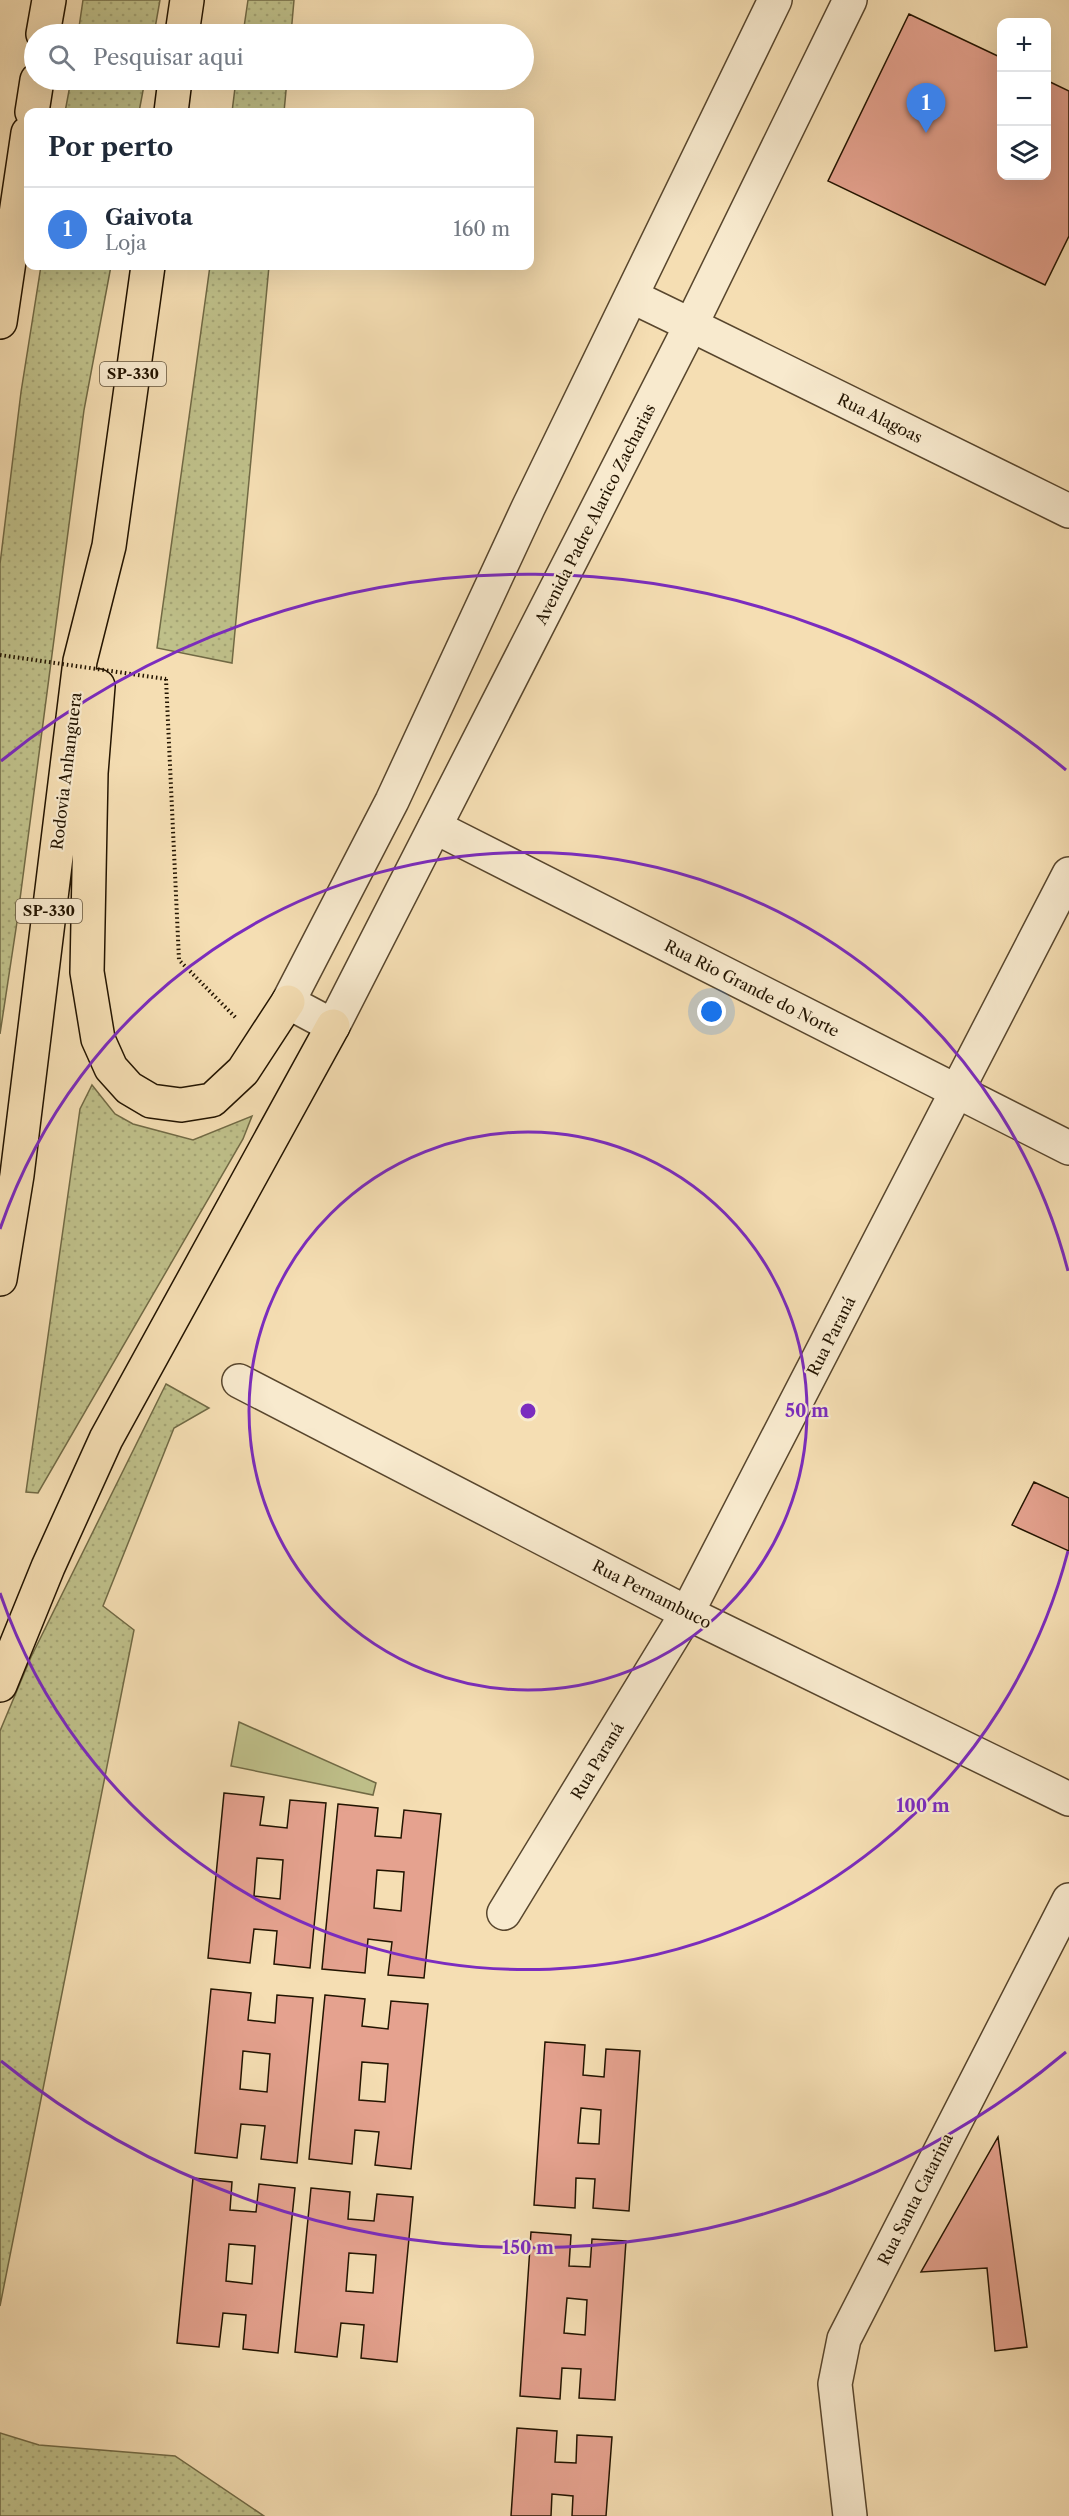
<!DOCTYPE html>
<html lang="pt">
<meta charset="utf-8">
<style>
:root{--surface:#fff;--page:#f6f6f7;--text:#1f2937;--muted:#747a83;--line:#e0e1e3;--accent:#2563eb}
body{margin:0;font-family:"Libre Caslon Text",serif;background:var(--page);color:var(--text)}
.controls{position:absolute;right:18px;top:18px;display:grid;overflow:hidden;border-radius:12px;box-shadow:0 6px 24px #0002}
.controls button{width:54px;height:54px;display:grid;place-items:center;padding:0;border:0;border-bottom:2px solid var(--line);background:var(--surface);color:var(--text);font:30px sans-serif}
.you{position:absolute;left:712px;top:1012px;width:21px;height:21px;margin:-15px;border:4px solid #fff;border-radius:50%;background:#1a73e8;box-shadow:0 0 0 9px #1a73e833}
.badge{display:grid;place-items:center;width:39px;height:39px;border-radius:50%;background:var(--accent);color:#fff;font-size:20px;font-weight:700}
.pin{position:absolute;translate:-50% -50px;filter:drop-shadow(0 2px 3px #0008)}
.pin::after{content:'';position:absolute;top:32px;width:21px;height:18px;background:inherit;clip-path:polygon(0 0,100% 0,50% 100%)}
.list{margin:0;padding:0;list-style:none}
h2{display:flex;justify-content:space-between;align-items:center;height:78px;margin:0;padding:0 24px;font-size:26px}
h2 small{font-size:20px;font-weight:400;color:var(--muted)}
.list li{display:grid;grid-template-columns:39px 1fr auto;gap:18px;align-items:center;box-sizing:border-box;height:84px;padding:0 24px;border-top:2px solid var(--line)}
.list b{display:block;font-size:22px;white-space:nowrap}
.list p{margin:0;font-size:20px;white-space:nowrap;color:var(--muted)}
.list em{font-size:20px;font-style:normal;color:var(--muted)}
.icon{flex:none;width:33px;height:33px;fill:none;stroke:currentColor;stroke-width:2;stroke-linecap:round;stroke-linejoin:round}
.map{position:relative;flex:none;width:1069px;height:2516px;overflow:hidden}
.search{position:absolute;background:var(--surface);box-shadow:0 6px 24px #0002;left:24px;top:24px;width:510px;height:66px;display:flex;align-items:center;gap:15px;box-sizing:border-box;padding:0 21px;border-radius:33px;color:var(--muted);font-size:22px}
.panel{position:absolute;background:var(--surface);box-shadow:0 6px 24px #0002;left:24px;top:108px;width:510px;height:162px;border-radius:12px}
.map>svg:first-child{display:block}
.grass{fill:url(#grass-dots);stroke:#716a45;stroke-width:1.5}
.park{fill:#bfc08a;stroke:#716a45;stroke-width:1.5}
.building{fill:#e5a28f;stroke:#231400;stroke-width:1.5;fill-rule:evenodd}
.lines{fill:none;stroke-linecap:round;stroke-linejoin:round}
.minor-casing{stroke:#58462d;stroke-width:36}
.tertiary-casing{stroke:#58462d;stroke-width:36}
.motorway-casing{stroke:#231400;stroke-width:36}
.path{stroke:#231400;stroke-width:4;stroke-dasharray:1.5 3;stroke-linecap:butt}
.minor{stroke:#f8eace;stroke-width:33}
.tertiary{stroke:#f8eace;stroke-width:33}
.motorway{stroke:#f5deb3;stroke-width:33}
.path-bridge{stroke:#231400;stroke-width:4;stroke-dasharray:1.5 3;stroke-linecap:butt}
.ring{fill:none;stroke:#7b2cbf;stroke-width:3}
.labels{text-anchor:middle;stroke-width:4.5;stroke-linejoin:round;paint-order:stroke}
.shield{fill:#f8eace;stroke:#63543e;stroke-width:1.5}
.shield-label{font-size:15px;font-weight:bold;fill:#231400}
.street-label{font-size:16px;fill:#231400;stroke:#f8eace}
.centre{fill:#7b2cbf;stroke:#f8eace;stroke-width:3}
.ring-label{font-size:18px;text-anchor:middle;font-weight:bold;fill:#7b2cbf;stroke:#f8eace;stroke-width:4.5;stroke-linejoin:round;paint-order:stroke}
</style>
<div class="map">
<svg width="1069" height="2516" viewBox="0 0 1069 2516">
<defs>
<pattern id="grass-dots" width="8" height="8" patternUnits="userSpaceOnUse" patternTransform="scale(1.5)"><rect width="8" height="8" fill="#bfc08a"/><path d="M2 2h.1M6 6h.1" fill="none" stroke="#a4a475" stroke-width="1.8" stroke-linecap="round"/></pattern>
</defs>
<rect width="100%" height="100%" fill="#f5deb3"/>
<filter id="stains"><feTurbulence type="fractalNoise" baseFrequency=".00333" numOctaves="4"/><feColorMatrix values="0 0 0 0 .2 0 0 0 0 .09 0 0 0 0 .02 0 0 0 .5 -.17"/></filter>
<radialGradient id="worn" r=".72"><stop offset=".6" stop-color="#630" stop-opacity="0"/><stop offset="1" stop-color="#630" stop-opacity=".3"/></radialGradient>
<path class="grass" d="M83,0H160L154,34H78Z
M248,0H294L291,34H243Z
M71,80H145L139,112H65Z
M236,80H287L284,112H232Z
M41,266H111L84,410L17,922L0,1034V564L21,392Z
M210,266H269L232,663L157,648Z
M92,1085L115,1114L133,1124L193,1140L252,1116L243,1139L38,1493L26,1492L80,1109Z
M166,1384L209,1408L174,1428L103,1606L134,1630L0,2306V1731L31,1657Z
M0,2433L39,2445L175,2456L264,2516H0Z"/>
<path class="park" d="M239,1722L376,1783L373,1795L231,1766Z"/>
<path class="building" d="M909,14L1002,58V176H1046V80L1069,91V236L1045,285L828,181Z
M1034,1482L1069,1498V1551L1012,1525Z
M224,1793L264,1797L260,1825L287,1828L290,1800L326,1803L310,1968L274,1964L277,1931L254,1929L250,1963L208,1958ZM257,1858L283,1860L280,1899L254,1896Z
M338,1804L378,1808L375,1836L401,1838L404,1810L441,1814L424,1978L388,1975L392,1942L368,1939L365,1973L322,1969ZM377,1870L404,1872L401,1911L374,1908Z
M211,1989L251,1993L248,2020L275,2023L277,1995L313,1998L297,2163L261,2159L265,2126L241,2124L237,2158L195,2153ZM243,2051L270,2054L267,2092L240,2089Z
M325,1995L365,1999L362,2026L388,2029L391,2001L428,2004L411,2169L375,2165L379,2132L355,2130L352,2164L309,2159ZM362,2062L388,2064L385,2102L359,2100Z
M545,2042L585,2045L583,2075L604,2077L606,2049L640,2051L629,2211L593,2208L595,2179L576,2178L575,2208L534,2205ZM581,2108L601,2110L599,2144L578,2143Z
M998,2137L1027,2347L995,2351L987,2268L921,2272Z
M193,2178L232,2182L230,2210L256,2212L259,2184L295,2188L278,2353L243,2349L246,2315L223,2313L219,2347L177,2343ZM229,2244L255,2246L252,2284L226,2281Z
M311,2188L350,2192L348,2219L374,2221L377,2194L413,2197L397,2362L361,2358L364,2325L341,2323L337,2357L295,2352ZM349,2253L376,2255L373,2293L346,2291Z
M531,2232L571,2235L569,2266L590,2267L592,2239L626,2241L615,2400L579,2398L581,2369L562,2368L560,2399L520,2396ZM567,2298L587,2300L585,2335L564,2333Z
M517,2428L557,2431L555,2462L576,2463L577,2435L612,2437L606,2516H572L573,2496L552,2494L551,2516H511Z"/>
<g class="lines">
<g class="minor-casing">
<path id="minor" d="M691,325L1069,511
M435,827L1069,1148
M239,1381L687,1613L1069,1799
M504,1913L687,1613L1069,874
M850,2516L835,2384L844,2339L1069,1900"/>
</g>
<g class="tertiary-casing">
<path id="tertiary" d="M775,0L528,508L392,801L288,1002L333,1026L691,325L850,0
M631,296L691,325"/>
</g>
<g class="motorway-casing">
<path id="motorway" d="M43,34L49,0
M182,34L187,0
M32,112L37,80
M171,112L175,80
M0,322L28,133
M98,686L91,773L87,972L98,1039L111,1068L129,1088L151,1101L181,1105L212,1100L243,1071L288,1002
M0,1279L17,1175L80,661L109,546L148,266
M0,1685L48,1567L106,1439L333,1026"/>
</g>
<path class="path" d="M166,679L179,960L236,1018"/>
<use href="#minor" class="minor"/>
<use href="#tertiary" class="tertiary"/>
<use href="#motorway" class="motorway"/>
<path class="path-bridge" d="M0,655L166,679"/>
</g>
<g class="ring">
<circle cx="528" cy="1411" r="279"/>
<path d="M1068 1551A558 558 0 0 1 0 1593M0 1229A558 558 0 0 1 1068 1271"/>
<path d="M1066 2052A837 837 0 0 1 1 2061M1 761A837 837 0 0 1 1066 770"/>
</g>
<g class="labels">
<g class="shield">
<rect x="100" y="362" width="66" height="24" rx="4.5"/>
<rect x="16" y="899" width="66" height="24" rx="4.5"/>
</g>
<g class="shield-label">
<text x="133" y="379">SP-330</text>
<text x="49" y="916">SP-330</text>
</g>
<g class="street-label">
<text transform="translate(880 418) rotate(26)" y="6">Rua Alagoas</text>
<text transform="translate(595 514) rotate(-63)" y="6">Avenida Padre Alarico Zacharias</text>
<text transform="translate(66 771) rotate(-83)" y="6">Rodovia Anhanguera</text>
<text transform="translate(752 988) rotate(27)" y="6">Rua Rio Grande do Norte</text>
<text transform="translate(831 1336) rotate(-63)" y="6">Rua Paraná</text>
<text transform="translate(652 1594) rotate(27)" y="6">Rua Pernambuco</text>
<text transform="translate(597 1761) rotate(-59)" y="6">Rua Paraná</text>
<text transform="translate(915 2199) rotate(-63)" y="6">Rua Santa Catarina</text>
</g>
</g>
<circle cx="528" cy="1411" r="9" class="centre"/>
<g class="ring-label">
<text x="807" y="1417">50 m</text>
<text x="923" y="1812">100 m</text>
<text x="528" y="2254">150 m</text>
</g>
<rect width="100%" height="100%" filter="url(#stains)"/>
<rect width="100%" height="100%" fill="url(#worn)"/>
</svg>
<div class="controls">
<button>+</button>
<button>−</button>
<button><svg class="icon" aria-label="layers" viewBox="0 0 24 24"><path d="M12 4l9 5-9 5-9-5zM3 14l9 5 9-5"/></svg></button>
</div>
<div class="you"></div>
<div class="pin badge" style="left:926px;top:133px;background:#3f7fe0">1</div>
<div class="search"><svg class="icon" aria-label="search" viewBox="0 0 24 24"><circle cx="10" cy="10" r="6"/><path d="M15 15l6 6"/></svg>Pesquisar aqui</div>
<section class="panel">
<h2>Por perto<small></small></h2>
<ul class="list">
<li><span class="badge" style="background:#3f7fe0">1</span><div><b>Gaivota</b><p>Loja</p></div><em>160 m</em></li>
</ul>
</section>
</div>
